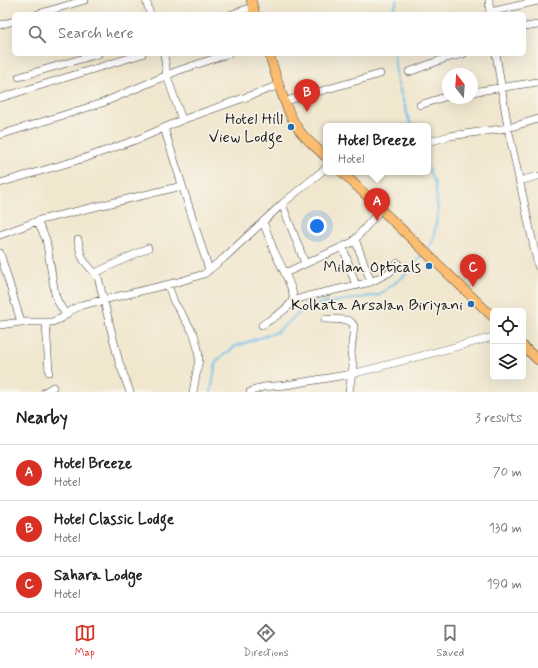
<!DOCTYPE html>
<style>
:root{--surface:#fff;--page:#f2f2f2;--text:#222;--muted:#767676;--line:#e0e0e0;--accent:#d93025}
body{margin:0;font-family:Mynerve,sans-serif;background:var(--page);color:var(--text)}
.controls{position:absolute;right:12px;bottom:12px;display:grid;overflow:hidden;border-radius:6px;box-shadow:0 4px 16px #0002}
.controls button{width:36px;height:36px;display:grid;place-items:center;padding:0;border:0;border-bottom:1px solid var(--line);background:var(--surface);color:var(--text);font:20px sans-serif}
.compass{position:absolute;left:442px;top:68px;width:36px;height:36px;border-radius:50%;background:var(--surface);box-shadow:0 4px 16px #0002;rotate:343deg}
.you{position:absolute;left:317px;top:226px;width:14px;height:14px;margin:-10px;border:3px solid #fff;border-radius:50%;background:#1a73e8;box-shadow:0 0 0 6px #1a73e833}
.badge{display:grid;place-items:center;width:26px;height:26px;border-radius:50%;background:var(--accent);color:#fff;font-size:13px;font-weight:700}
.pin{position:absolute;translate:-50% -33px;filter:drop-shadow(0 1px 2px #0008)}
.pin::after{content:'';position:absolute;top:21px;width:14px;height:12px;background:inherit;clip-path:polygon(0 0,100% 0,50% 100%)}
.popup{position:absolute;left:323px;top:123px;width:108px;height:52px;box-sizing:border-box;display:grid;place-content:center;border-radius:6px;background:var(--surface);filter:drop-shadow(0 1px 3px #0005);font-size:13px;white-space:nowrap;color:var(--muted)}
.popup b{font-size:15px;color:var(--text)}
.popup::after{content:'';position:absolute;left:50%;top:100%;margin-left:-8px;border:8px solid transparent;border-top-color:var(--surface)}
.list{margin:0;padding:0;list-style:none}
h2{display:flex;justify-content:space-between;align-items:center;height:52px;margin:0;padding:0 16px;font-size:17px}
h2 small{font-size:13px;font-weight:400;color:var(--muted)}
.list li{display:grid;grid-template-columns:26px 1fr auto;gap:12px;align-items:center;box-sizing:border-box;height:56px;padding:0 16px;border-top:1px solid var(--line)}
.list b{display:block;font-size:15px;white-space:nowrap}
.list p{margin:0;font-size:13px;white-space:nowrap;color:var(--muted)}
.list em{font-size:13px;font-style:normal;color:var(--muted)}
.icon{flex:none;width:22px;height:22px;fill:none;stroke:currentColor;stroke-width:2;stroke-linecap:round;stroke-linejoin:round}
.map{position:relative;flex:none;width:538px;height:392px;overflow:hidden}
.search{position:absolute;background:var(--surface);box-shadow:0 4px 16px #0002;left:12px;right:12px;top:12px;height:44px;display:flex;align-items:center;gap:10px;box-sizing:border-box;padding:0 14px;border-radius:6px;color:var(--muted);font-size:15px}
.sheet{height:220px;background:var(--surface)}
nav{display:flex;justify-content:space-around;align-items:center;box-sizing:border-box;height:56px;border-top:1px solid var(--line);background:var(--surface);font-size:11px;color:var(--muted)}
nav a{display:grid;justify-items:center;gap:2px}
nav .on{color:var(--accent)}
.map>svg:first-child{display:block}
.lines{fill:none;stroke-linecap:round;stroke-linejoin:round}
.stream{stroke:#6dc0e9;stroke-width:2}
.minor-casing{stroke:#3c3a37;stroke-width:8}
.major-casing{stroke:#3c3a37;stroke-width:10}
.minor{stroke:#fff;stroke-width:7}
.major{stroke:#fcbd6f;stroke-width:9}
.poi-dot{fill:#1f6fb2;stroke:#f7f3e8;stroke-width:1.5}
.labels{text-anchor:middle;stroke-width:3.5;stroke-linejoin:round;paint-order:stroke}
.poi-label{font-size:16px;fill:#1c1c1c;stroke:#f7f3e8;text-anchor:end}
</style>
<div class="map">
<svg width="538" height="392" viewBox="0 0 538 392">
<rect width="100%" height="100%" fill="#f7f3e8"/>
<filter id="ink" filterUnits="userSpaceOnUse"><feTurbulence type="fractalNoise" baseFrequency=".025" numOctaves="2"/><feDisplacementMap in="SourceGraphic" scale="8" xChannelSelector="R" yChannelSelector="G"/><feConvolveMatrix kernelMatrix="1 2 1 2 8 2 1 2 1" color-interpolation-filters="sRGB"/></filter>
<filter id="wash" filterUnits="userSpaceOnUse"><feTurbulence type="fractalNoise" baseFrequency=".012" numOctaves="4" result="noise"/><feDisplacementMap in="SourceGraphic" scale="16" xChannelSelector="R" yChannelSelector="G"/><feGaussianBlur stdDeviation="0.9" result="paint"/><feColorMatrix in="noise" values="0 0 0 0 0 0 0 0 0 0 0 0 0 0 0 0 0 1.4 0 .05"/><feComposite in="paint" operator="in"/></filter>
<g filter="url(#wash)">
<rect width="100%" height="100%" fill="#f1e7cf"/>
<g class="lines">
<path class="stream" d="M393,14L397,0
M394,54L397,81L411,126
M427,249L433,241L438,212L435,184L428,168
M211,392L216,361L236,346L277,332L307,306L379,295L404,276L423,254"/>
</g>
</g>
<g filter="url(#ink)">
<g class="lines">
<g class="minor-casing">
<path id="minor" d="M146,0L150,14
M489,0L490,14
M490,12L538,1
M38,14L85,0
M232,14L253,7
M0,25L14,21
M524,27L538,25
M164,54L167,76L182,120
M496,54L508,128L538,266
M409,72L446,58L463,54
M19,77L98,54
M472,92L538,82
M0,98L142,54
M286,101L380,74
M420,105L448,96
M164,128L209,270
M0,135L102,103L177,71L228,54
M428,142L450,136L508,128L538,119
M519,181L538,176
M0,183L85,158L141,138L182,120L280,85
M282,204L305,263
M37,221L46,239L55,294L58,302L66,315
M0,235L40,220L182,186
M355,239L371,282
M78,240L81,255L85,262L98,277L119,362L130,392
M343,247L356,286
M0,253L21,322
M95,273L148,248
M285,273L353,242L381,209
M168,285L174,302L194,334L198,349L199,359L193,392
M292,301L308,296L371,282L390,272L398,263
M325,319L347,320L351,322L354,326L351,353L353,366L349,392
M46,323L49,372
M0,325L21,322H52L62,318L70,311L82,305L178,282L204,274L224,258L282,204L326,168
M262,325C271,319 290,309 293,299C295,290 278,260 274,251C270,241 267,231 263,222
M45,392L53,387
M250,392L263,387L286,385L352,374L493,337"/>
</g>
<g class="major-casing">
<path id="major" d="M251,0L255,14
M269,54C276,75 286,113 299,130C306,140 317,148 326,157
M342,172L493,317
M523,346L538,360"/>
</g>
<use href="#minor" class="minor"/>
<use href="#major" class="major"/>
</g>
</g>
<g class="poi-dot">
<circle cx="291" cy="127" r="4"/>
<circle cx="429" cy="266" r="4"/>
<circle cx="471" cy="304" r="4"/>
</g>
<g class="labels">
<g class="poi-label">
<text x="283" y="124">Hotel Hill<tspan x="283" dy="18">View Lodge</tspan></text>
<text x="421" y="272">Milan Opticals</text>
<text x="463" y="310">Kolkata Arsalan Biriyani</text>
</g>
</g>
</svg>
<div class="controls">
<button><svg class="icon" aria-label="locate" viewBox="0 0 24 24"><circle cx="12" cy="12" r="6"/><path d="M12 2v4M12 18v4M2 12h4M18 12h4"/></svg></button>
<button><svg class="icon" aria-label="layers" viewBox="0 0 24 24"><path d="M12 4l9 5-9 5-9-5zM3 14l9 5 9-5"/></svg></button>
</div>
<svg class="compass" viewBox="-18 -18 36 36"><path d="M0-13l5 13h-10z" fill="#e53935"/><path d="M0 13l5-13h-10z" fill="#767676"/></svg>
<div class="you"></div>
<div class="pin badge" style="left:377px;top:221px">A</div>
<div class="popup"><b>Hotel Breeze</b>Hotel</div>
<div class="pin badge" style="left:307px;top:112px">B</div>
<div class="pin badge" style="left:473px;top:287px">C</div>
<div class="search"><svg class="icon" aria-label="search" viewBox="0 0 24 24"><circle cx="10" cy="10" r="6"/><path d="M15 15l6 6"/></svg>Search here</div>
</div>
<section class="sheet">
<h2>Nearby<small>3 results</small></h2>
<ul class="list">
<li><span class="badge">A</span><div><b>Hotel Breeze</b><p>Hotel</p></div><em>70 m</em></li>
<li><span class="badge">B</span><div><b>Hotel Classic Lodge</b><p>Hotel</p></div><em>130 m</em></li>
<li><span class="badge">C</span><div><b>Sahara Lodge</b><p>Hotel</p></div><em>190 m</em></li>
</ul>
</section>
<nav>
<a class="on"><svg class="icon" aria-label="map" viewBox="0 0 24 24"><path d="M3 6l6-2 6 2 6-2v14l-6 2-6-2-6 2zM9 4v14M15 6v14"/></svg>Map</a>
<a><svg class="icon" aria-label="directions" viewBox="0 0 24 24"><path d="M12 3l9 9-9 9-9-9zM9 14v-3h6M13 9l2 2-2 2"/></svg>Directions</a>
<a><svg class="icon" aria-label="saved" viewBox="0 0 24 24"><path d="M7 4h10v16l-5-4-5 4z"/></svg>Saved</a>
</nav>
